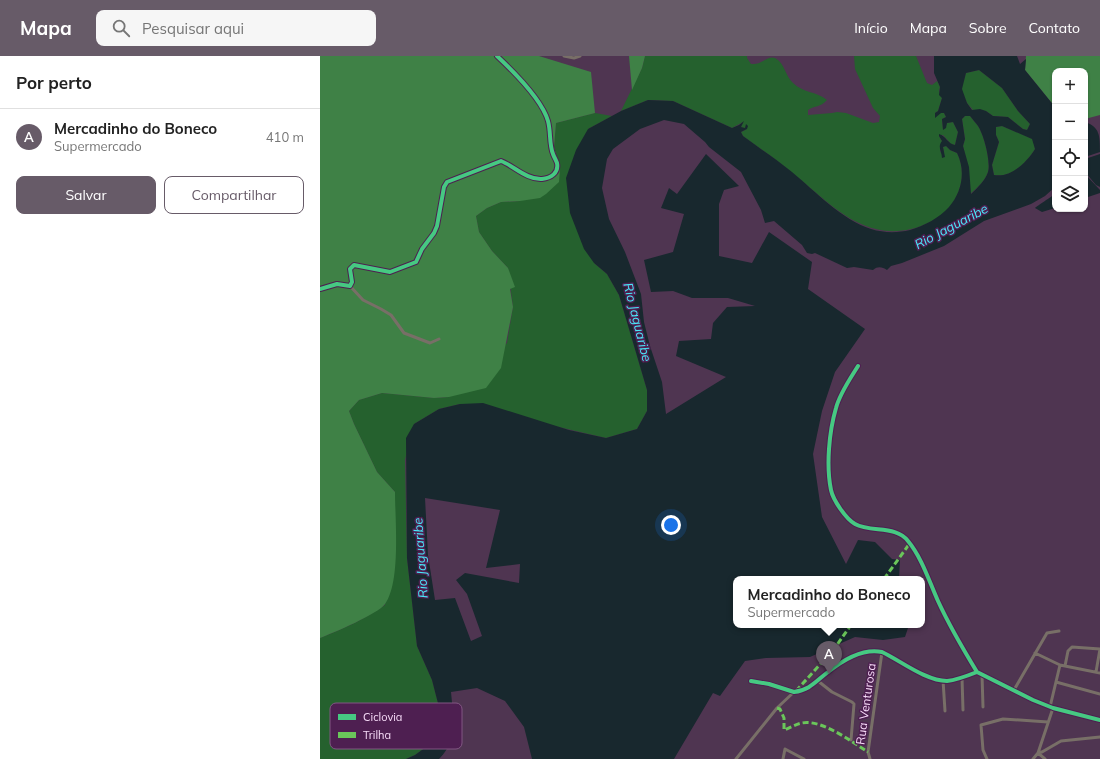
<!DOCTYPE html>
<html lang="pt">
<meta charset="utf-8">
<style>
:root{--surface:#fff;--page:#f6f6f6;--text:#222;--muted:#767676;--line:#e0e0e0;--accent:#675b68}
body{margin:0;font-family:Mulish,sans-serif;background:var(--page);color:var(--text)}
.controls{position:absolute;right:12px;top:12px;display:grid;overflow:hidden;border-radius:8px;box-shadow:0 1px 3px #0004}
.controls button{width:36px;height:36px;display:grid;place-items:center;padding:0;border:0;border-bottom:1px solid var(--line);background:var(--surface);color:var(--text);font:20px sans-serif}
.you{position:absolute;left:351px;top:469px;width:14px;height:14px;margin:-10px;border:3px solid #fff;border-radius:50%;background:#1a73e8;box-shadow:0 0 0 6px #1a73e833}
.badge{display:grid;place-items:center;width:26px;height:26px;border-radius:50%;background:var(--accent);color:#fff;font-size:13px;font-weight:700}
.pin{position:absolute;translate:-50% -33px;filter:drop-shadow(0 1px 2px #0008)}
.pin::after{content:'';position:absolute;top:21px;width:14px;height:12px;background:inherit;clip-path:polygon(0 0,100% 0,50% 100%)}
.popup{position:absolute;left:413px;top:520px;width:192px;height:52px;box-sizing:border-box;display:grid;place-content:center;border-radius:8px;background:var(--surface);filter:drop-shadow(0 1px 3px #0005);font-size:13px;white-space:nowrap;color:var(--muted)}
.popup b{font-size:15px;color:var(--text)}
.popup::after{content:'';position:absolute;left:50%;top:100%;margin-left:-8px;border:8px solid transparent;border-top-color:var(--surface)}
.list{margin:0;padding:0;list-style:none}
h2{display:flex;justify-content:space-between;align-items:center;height:52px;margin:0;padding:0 16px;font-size:17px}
h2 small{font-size:13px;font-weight:400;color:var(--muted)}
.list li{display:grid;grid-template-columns:26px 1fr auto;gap:12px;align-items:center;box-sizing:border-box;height:56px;padding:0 16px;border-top:1px solid var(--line)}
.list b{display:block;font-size:15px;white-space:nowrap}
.list p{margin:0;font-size:13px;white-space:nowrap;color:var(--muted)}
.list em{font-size:13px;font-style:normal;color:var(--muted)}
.actions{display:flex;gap:8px;padding:12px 16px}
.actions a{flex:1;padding:9px 0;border:1px solid var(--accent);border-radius:8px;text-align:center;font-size:14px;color:var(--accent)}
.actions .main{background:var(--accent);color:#fff}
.icon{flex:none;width:22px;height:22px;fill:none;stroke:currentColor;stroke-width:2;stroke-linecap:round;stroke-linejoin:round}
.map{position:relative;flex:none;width:780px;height:703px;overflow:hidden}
header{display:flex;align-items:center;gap:24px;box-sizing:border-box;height:56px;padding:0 20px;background:var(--accent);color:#fff}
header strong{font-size:19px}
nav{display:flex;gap:22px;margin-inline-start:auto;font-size:14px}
.search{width:280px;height:36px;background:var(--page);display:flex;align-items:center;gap:10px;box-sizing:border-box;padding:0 14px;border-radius:8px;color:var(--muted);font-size:15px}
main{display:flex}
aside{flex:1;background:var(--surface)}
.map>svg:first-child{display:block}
.green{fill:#25612e}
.forest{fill:#3f8146}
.water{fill:#18282e;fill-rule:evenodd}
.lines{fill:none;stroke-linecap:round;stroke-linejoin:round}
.street{stroke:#786f67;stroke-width:3}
.quiet{stroke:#6ac65a;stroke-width:3;stroke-dasharray:6 3;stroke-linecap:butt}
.cycleway-casing{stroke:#4e1f51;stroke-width:6}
.cycleway{stroke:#46c982;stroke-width:4}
.labels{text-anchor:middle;stroke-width:3;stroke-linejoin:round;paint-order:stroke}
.street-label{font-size:12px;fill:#f7dbf8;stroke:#4e1f51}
.water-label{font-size:13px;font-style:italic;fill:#49e9f9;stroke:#4e1f51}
.key{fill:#4e1f51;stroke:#815783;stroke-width:1}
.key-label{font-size:11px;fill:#f7dbf8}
</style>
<header>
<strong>Mapa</strong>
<div class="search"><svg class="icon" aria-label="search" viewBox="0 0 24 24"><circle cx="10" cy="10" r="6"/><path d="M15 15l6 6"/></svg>Pesquisar aqui</div>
<nav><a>Início</a><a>Mapa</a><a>Sobre</a><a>Contato</a></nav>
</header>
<main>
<aside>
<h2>Por perto<small></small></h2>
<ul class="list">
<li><span class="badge">A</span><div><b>Mercadinho do Boneco</b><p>Supermercado</p></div><em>410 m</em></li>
</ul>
<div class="actions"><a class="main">Salvar</a><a>Compartilhar</a></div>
</aside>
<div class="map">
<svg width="780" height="703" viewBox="0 0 780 703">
<rect width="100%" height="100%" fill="#4f3551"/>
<path class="green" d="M325,0H427V2L431,8C434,8 438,8 441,6C446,4 449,0 455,2C465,7 465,20 473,27C483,37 496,35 507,44C500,52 495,49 488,54V59L512,57L517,56L526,57L553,67L559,66L560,60L553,52L535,13L534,0H596L607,27L612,29L617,25L620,31L619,35L622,42L618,55L615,57H624L626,61L622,63L623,73L627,67L633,66L638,76L635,89L631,88L623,79L619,80L622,85L620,95L622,98L624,96L623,91L626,90L630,94L637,97C646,115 642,135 630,151C620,162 605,170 591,173C540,185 507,144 471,116C456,103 439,92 423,80L421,76L427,73L426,69V73L421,71L423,66L412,72L353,45L328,44L301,55L322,12Z
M659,14L682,32L698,55L710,68L707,74L703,73L688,61L673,60L666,55L653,54L647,47L641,33L646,17Z
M275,57L292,60L268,73L274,207L287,218L299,239L327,334V355L317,373L286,382L140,348L119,353L94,368L85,404L87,502L97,590L112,624L121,659L117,683L95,699L86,703H0V582C23,573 45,563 65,549L75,436L57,416L34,368L29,355L39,344L62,337L114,342L129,341L187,287L193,251L188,212L172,195L159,176L156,160L167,152L181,146L200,145L240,113L234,91L236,67Z
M645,60H650C653,64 656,67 658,70C664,79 671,106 668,116C665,125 658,131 650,138L645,99L643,90L645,83L642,63Z
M682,70L713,83L715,93C707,106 692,122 674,119L672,109L679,86L676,79V71Z"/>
<path class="forest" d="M0,0H219L271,16L275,57L236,67L234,91L240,113L239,126L226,138L220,142L200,145L181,146L167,152L156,160L159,176L172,195L188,212L195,231L190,233L193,251L181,312L166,332L129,341L114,342L62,337L39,344L29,355L34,368L57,416L75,436C75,463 81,526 65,548C58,558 13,577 0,582Z
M309,0H325L322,12L312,34Z
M706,0H780V59L765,63V15H735V51L705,14Z"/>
<path class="water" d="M614,0H697L700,8L706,3L705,14L735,51V131L725,140L711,148L664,165L624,190L582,207L571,210L567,214C562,211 558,210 553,214L534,211L527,212L495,197L492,198L487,197L482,189L454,165L445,167L441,154L421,116L389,91L385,86L364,68L344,64L320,73L293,93L287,103L282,132L289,163L305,196L321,238L324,266L330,290L342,326L346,358L406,321L356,300L359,285L391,283L393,267L407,251L435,250L408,242H372L353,235L331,236L324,204L353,196L364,158L341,152L349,132L357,138L386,98L419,130L404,134L399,148V200L432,207L449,176L492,206L488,233L545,273L515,316L502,355L493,398L502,461L526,508L538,484L555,486L572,503L580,504L579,522L416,523V569H565L569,570L571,569H589L585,581L563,584L535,581L490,601L446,602L425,605L400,640L393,637L354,703H212L204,671L185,645L157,632L131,636C133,661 139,683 119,703H86L95,699L117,683L121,659L112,624L97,590L87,502L86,382L94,368L119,353L140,348L163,347L249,374L286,382L317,373L327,355V334L299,239L287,218L274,207L264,193L250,157L246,122L256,94L268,73L301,55L328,44L353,45L412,72L419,69L424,65L421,71L425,72L426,68L428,70L427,73L421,76L423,80C439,92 456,103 472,116C495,135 522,164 551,173C564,177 577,177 590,174C604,170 619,162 629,151C642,136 646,115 637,97L630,94L626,90L623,91L625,101L622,102C622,96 617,91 622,85L619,80V78C626,80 628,88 635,89L638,76L633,66L627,67L626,72L623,74L622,63L626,61L624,57H621L615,62V57L618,55L622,42L619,39L620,31L614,17ZM659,14L682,32L698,55L710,68L707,74L703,73L688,61L673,60L666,55L660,53L652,54L647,47L642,33L646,17ZM645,60H650C653,64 656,67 658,70C664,79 671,106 668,116C665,125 658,131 651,138L649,111L643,90L645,83L642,63ZM682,70L712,83L715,93C707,106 691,122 674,119L672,109L679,86L676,79V71ZM105,442L180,454L166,512L200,508L199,527L145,517L136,524L147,538L162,580L151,585L135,542L115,544L108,499Z
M765,66C780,71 780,80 780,96L765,101Z
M780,98V131L776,129L765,116V103Z
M765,118L780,134V137L765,142Z
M735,138V152L722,156L715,152C717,150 731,141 735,138Z"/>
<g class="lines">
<path class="street" d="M244,0L254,2L260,0
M30,230L43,244L61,253L71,259L84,277L110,287L119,283
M0,233L17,228L30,230L32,226L30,213L34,209L70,216L96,206L102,193L114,177L117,170L124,131L127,126L181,105C194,110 207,124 222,123C231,122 239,117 237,107C236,104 234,101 233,98C229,88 231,76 228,65C222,44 193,15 177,0
M538,310C530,323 520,337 516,352C509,376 506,410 511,434C513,444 526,463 535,468C551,477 576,469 588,485C602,502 609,525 618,545C629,569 643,593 657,616
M715,597L740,609L780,617
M745,610L748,595L752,591L780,593
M776,616L780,593
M662,619L663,651
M642,622L643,654
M623,624L625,655
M431,625L449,628L474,636C490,634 496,625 508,616C523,604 543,592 562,596C581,605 606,625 627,625C637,624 647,620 657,616L713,644L733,652L780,664
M498,625L512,636L532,646L534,648L531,684
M736,626L780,638
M694,634L727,577L739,575
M730,651L740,609
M718,697L722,696L741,685L780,681
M718,697L725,703
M416,703L457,652L474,636
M463,703L465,693L484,703
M550,703L548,696L562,596
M667,703L663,694L661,669L683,663L728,666
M713,703L718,697L733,652"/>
<path class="quiet" d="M564,523L590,487
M476,635L514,593L531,569
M457,652L460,653L464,662V674C470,672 476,668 482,667C502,663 532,686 548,696"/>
<g class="cycleway-casing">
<path id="cycleway" d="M0,233L17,228L30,230L32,226L30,213L34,209L70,216L96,206L102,193L114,177L117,170L124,131L127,126L181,105C194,110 207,124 222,123C231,122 239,117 237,107C236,104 234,101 233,98C229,88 231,76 228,65C222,44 193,15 177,0
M538,310C530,323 520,337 516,352C509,376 506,410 511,434C513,444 526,463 535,468C551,477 576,469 588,485C602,502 609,525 618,545C629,569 643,593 657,616
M431,625L449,628L474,636C490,634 496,625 508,616C523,604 543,592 562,596C581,605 606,625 627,625C637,624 647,620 657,616L713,644L733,652L780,664"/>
</g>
<use href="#cycleway" class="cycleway"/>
</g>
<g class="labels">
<g class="street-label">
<text transform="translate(546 648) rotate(-82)" y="4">Rua Venturosa</text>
</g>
<g class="water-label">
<text transform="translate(631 170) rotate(-28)" y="5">Rio Jaguaribe</text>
<text transform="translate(318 266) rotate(76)" y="5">Rio Jaguaribe</text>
<text transform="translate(100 502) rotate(-94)" y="5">Rio Jaguaribe</text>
</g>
</g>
<rect x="10" y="647" width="132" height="46" rx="6" class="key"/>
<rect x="18" y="658" width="18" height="6" fill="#46c982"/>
<rect x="18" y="676" width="18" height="6" fill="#6ac65a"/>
<g class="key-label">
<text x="43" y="665">Ciclovia</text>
<text x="43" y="683">Trilha</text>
</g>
</svg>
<div class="controls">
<button>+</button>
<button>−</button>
<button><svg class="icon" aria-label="locate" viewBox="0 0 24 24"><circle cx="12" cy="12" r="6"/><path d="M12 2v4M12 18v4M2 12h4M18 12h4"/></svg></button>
<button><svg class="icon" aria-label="layers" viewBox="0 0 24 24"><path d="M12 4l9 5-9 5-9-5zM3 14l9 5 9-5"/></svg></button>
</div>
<div class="you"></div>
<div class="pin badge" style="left:509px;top:618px">A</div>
<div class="popup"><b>Mercadinho do Boneco</b>Supermercado</div>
</div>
</main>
